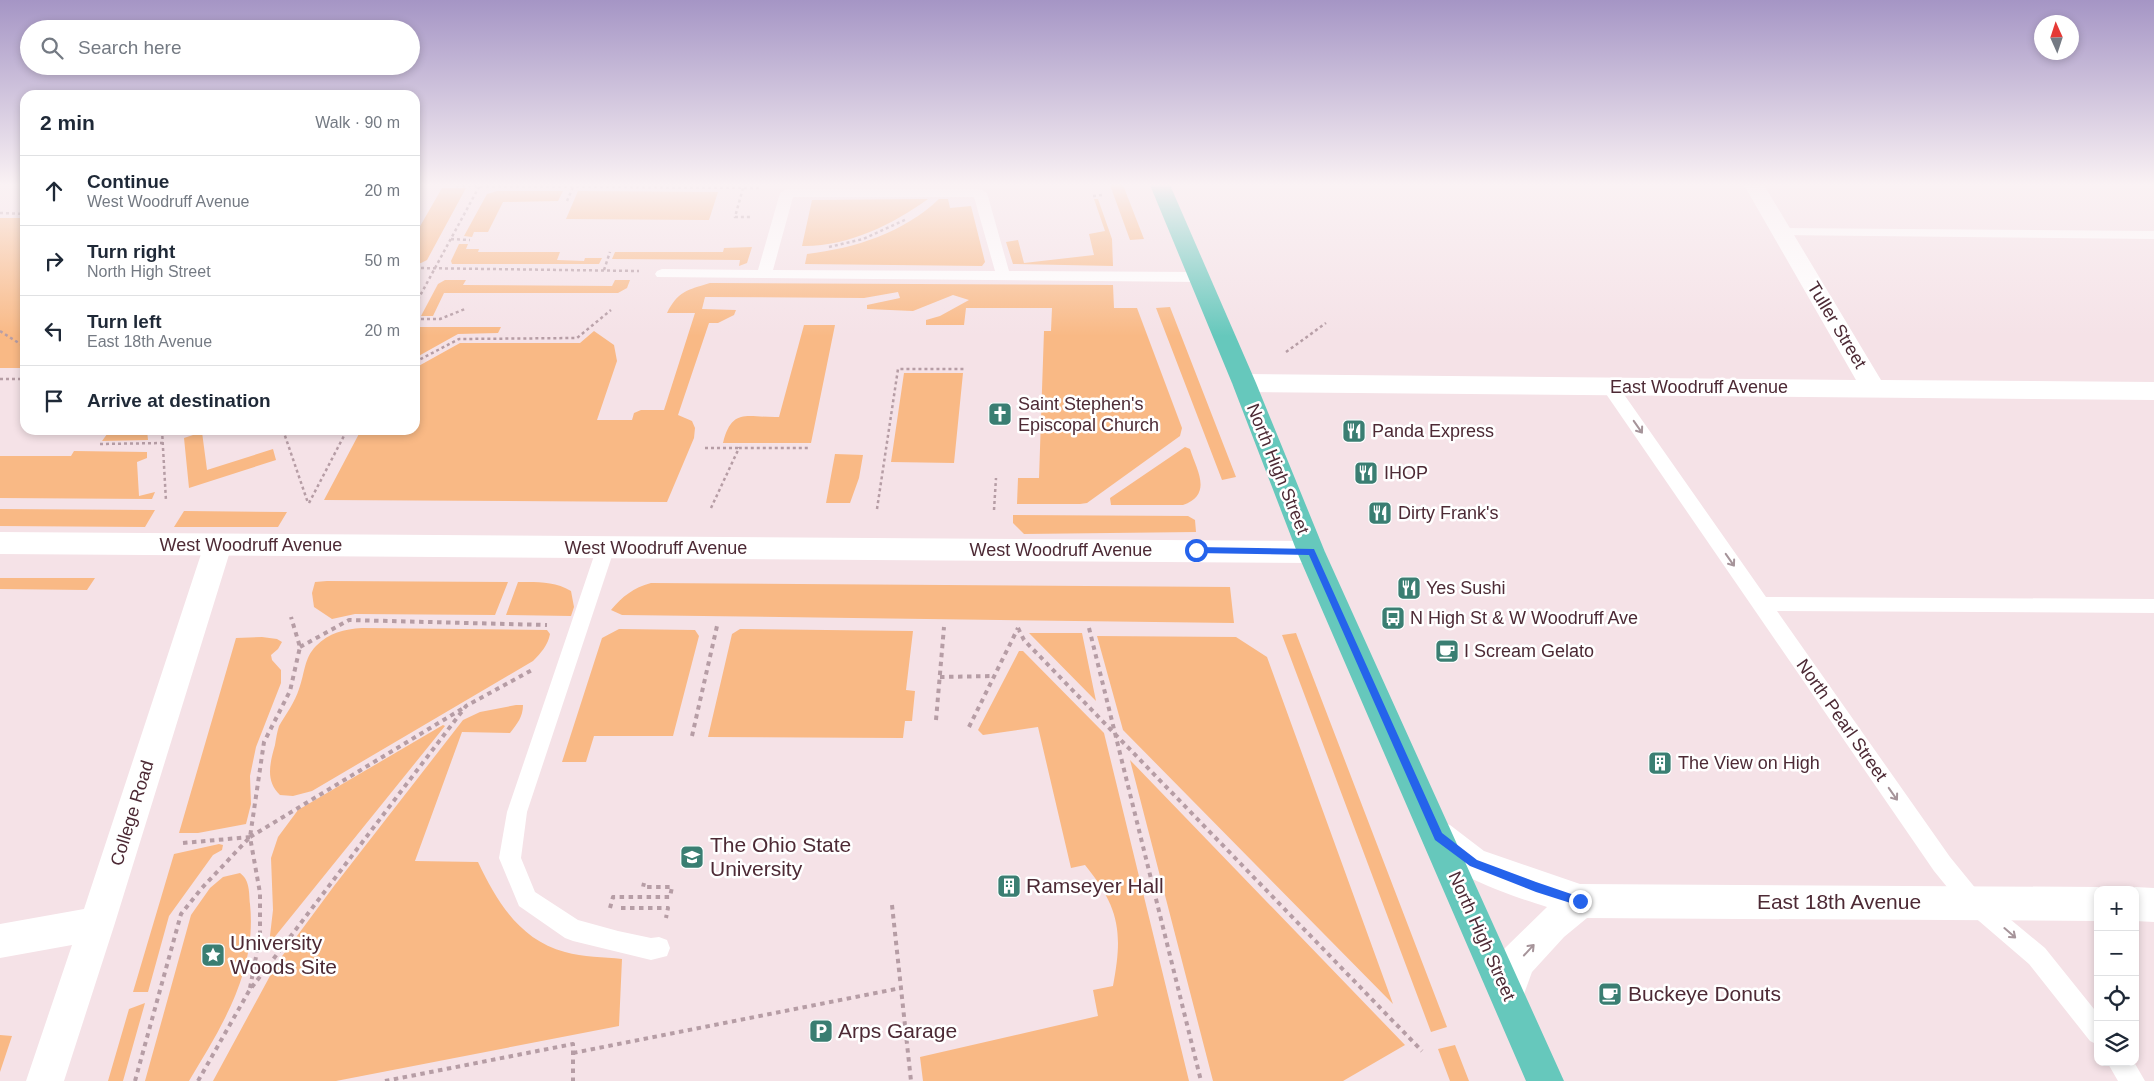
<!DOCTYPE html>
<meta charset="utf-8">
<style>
:root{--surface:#fff;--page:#f2f2f3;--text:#1f2937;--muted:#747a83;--line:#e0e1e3}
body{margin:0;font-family:Arial,sans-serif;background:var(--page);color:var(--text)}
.controls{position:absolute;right:15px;bottom:15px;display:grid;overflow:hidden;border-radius:10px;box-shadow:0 2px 8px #0003}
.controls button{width:45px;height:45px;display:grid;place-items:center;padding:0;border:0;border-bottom:1px solid var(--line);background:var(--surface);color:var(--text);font:25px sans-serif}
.compass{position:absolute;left:2034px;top:15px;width:45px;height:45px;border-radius:50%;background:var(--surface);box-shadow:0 2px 8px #0003;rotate:357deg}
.stop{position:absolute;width:15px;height:15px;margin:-11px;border:4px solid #2563eb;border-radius:50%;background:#fff}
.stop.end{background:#2563eb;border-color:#fff;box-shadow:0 1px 5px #0008}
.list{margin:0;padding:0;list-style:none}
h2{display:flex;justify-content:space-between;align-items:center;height:65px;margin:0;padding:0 20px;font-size:21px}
h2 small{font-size:16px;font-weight:400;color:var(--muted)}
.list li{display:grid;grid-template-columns:32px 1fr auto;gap:15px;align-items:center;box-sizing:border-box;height:70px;padding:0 20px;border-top:1px solid var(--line)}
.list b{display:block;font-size:19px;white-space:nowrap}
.list p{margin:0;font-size:16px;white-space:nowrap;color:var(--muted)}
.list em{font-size:16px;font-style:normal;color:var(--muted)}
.icon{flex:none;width:28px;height:28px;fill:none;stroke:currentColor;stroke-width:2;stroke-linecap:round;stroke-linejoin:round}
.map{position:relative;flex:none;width:2154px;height:1081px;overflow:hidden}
.search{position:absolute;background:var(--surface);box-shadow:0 2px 8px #0003;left:20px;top:20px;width:400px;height:55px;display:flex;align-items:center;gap:12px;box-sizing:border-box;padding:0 18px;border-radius:28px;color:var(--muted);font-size:19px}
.panel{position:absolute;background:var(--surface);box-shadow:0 2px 8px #0003;left:20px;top:90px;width:400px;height:345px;border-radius:15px}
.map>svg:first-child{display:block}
.green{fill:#f9b985}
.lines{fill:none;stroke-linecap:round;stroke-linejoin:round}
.path-far1{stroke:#b69da5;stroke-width:2.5;stroke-dasharray:3 3;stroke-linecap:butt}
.path{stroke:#b69da5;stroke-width:4;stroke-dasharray:4.5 4.5;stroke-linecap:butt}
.service{fill:#fff;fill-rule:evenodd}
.minor{fill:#fff;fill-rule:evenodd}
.tertiary{fill:#fff;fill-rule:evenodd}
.primary{fill:#66c8bc;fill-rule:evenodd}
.oneway{stroke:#a6949a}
.route{fill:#2563eb}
.labels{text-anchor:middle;stroke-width:5;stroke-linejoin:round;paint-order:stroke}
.street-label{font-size:18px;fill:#4d2a35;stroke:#fff}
.poi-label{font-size:18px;fill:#4d2a35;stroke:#fff;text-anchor:start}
.near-poi-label{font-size:21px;fill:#4d2a35;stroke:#fff;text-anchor:start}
.near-street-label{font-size:21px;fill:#4d2a35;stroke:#fff}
</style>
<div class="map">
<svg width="2154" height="1081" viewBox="0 0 2154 1081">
<rect width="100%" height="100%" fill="#f5e2e7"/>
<path class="green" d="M1110,185H1123L1144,239L1130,240Z
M442,188H466L427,260L421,263L415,264V235Z
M497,191H563L558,201L503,202L488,232H474L472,237L464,236L487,194Z
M578,191L718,192L709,220L566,219Z
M928,199C892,225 847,247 802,246L812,200Z
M939,199H948L950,208L971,206L985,262L982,266L805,264L807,254C856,248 903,233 939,199Z
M1094,199H1098L1112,239L1113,266L1013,264L1006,242L1018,240L1024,263L1094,255L1089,234L1105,231Z
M0,218H25V368H0Z
M459,244H468L466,249H479L478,252H560L557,260L584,261L585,258H602L599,264H452L451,261Z
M752,247L747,263L739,266L740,260L612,259L615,252H723L724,248Z
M445,280H466L463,285L612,286L615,280H630L627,288L618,293H444L433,316H421L438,284Z
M710,283L1113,285L1114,308H1137L1182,428L1180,436L1087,503L1080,504H1017L1018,478H1039L1044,331H1051L1052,308H966L964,325H926V320L940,316L969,300L953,295L913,311L867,309V305L900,298L898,292L864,298L705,297L702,309L736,310L734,315L718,323H709L678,415L692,421L695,428L694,438L667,502L324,500L361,430H415V368L460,343H580L594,331L614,345L617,361L597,420H632L634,413L641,410H664L695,313H667C678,291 687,290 710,283Z
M1170,307L1236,477L1222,480L1156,308Z
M804,325H835L811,443H723C732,406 748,418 779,417Z
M416,327H501L498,333L458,334L415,358Z
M904,373H963L954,463L891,462Z
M110,430H147L148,440L102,441Z
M202,432L207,470L273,449L276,460L189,488L184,438Z
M1185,447L1190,449C1197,471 1213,494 1183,505H1111L1110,498Z
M74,451L147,452V458L137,462L139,496L155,492L152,499L0,498V456H71Z
M835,454L863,455L859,478L850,503H826Z
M0,509L155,510L145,527L0,526Z
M184,511L287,512L278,527H174Z
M1013,515L1188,516L1195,520L1196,532L1024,534L1013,523Z
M0,578H95L87,590L0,589Z
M315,582L327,581L508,582L495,615L355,614L332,619L314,607L312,593Z
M518,582C538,582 554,581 571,591L574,607L571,616L506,615Z
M651,583L1230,587L1234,623L622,615L611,610C623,596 633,588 651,583Z
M362,628L547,630L550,634C548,645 541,653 533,661L312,791L293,796L280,795C265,781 270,763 275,745C276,739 277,732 279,726C286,714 295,702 299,689C305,673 304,658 316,646C329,633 344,629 362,628Z
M619,629L695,630L699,636L673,736H594L586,762H562L602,638Z
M740,629L913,631L906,690L915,691L912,721H905L903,738L708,737L732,634Z
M1029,633H1082L1096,701Z
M1296,633L1447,1027L1431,1032L1282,635Z
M1097,636L1236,637L1267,657L1393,1004L1123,730Z
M262,637L277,639L282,642L278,649L271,655L272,660L281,670V683L256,747L250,776L251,804L246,824L198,833H179L236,638Z
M1019,651H1023L1104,733L1189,1081H923L920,1057L1098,1016L1093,990L1113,986C1123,933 1120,908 1085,865L1071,868L1038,727L983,735L978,730Z
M516,705H523C523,717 517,724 510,733L462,732L415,861L478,862C497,902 520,940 565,952C583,957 604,957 622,959L619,1026L336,1081H213L277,963L334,886L463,720L480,712Z
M443,725L445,726L269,944L273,910L271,858L278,837L298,810Z
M1130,760L1405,1045L1343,1081H1213Z
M219,844L223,845L222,850L213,855L169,916L148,992H133L174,854Z
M240,873C250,880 249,893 250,904C257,972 222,1026 189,1081H145L191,915L210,888L223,877Z
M145,1003L123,1081H108L129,1009Z
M0,1035L12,1036L0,1072Z
M1455,1045L1469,1081H1450L1438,1049Z"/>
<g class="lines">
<path class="path-far1" d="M456,186L760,188
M743,188L735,217H752
M1093,196L1102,195
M567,201L573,187
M0,213L25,214
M451,239L470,240
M829,247L863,239L907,219
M415,268L639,271
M604,270L610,252
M415,305L480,185
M415,319H440L465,309
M0,331L25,347
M1286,352L1326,323
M415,362L459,339L577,338L611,310
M0,379H25
M162,430L166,501
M283,430L308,503
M316,430H346
M100,444L163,443
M705,448H739
M309,503L347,430
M711,508L739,448H810
M877,509L898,369H964
M994,510L996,478"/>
<path class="path" d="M1018,628L1024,640L1422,1051
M1089,628L1201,1081
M300,647L349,620L547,625
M940,677L994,676
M936,720L944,627
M969,727L1018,628
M692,736L717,626
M183,843L250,837
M892,905L911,1081
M610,908L613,897H670L672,887H643L644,883
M621,908H668L666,918
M250,988L260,936V893L250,837L465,707
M573,1053L901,988
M135,1081L181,914L201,889L250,837L264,742L290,691L300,647L291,617
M198,1081L249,991L466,706L532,670
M385,1081L573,1044V1081"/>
<path class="service" d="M787,189H980L987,193L1009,271L1198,272L1203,274L1205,277L1203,280L1198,282L657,277L655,274L657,271L662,269L758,270L780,193ZM793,197H974L995,271L773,270Z
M1782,228L2154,231V239L1777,235L1775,232L1777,229Z
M1610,382L1616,383L1766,597L2154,599V613L1777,611L1950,857L1981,895L2045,948L2098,1014V1045L2090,1041L2029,964L1965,909L1934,871L1604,391L1602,387L1604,383Z
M606,540L612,542L615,547L527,812L521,858L535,892L578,920L618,931L651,938L659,937L667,940L670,948L667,956L651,960L573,941L565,938L519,906L499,858L507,812L597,547L600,542Z
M2107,1062H2134L2145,1081H2118Z"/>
<path class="minor" d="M1744,185H1764L1881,380L2154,382V400L1244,392L1235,389L1232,383L1235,377L1244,374L1856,380Z
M218,534L228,537L232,545L115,923L64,1081H26L72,945L0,958V924L84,909L204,545L208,537Z
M1438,821L1450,825L1484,851L1580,884L2098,887L2104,890H2098V921L1587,918L1564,937L1532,972L1520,1005L1507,1010L1494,1005L1489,992L1505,948L1547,907C1510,895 1438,873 1421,836L1426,825Z
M2135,887L2154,888V922L2135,921V890H2129Z"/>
<path class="tertiary" d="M0,532L1311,541L1321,544L1325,552L1321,560L1311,563L0,554Z"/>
<path class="primary" d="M1150,185H1170L1256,383L1325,552L1564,1081H1526L1297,552L1232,383Z"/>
</g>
<defs><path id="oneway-shaft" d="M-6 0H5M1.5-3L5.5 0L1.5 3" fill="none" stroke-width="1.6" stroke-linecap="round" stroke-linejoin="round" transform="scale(1.25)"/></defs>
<g class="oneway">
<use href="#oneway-shaft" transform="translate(1638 427) rotate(55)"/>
<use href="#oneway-shaft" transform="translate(1730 560) rotate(55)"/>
<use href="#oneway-shaft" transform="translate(1893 794) rotate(55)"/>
<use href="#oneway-shaft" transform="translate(2010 933) rotate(41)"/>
<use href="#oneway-shaft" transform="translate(1529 950) rotate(-47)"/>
</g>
<linearGradient id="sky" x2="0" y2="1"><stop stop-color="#a595c5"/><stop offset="0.55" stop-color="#faf2f4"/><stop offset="1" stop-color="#faf2f4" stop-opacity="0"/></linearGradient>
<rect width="2154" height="336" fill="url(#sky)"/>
<path class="route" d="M1196,547L1314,549L1442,833L1477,860L1536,882L1583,898V904L1580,906L1536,892L1470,866L1435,840L1309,555L1196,553L1192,550Z"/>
<defs>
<g id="church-square" transform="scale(1.25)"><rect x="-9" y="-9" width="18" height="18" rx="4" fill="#3a7e72" stroke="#fff"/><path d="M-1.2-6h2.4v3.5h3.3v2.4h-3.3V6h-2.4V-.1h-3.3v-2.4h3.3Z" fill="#fff"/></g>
<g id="restaurant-square" transform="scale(1.25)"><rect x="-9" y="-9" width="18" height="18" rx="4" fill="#3a7e72" stroke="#fff"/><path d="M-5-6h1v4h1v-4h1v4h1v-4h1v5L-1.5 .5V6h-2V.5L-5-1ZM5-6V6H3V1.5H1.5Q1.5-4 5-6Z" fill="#fff"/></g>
<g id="bus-square" transform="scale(1.25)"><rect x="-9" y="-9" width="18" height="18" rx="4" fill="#3a7e72" stroke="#fff"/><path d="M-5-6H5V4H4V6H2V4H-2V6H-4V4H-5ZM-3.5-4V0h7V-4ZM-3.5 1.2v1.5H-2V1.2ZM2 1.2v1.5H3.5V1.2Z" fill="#fff"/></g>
<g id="cafe-square" transform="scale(1.25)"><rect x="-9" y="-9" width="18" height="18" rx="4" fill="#3a7e72" stroke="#fff"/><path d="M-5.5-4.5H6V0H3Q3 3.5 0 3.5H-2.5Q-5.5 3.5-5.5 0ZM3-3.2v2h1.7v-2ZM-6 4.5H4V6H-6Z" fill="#fff"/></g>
<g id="building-square" transform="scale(1.25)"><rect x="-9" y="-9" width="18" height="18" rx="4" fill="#3a7e72" stroke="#fff"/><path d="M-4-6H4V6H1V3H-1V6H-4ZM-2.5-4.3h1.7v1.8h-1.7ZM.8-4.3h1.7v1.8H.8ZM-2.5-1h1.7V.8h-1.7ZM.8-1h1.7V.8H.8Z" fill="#fff"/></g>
<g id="university-square" transform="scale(1.25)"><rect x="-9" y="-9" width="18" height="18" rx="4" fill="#3a7e72" stroke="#fff"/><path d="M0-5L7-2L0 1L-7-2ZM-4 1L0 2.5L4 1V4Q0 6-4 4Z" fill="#fff"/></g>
<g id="sight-square" transform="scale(1.25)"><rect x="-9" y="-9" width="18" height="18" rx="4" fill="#3a7e72" stroke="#fff"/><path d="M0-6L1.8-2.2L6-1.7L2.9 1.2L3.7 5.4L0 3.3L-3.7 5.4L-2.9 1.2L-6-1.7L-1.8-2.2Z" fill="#fff"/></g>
<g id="parking-square" transform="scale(1.25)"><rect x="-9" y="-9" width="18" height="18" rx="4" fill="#3a7e72" stroke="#fff"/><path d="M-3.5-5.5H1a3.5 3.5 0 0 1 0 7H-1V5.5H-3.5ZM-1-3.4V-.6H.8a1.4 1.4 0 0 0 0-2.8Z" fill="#fff"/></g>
</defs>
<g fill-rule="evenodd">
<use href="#church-square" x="1000" y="414"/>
<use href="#restaurant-square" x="1354" y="431"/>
<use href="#restaurant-square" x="1366" y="473"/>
<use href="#restaurant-square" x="1380" y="513"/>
<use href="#restaurant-square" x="1409" y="588"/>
<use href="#bus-square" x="1393" y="618"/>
<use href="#cafe-square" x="1447" y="651"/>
<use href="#building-square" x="1660" y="763"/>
<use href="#university-square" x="692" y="857"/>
<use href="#building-square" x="1009" y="886"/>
<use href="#sight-square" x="213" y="955"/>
<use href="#cafe-square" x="1610" y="994"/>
<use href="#parking-square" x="821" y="1031"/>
</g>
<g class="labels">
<g class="street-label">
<text transform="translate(1837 325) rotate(59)" y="6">Tuller Street</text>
<text x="1699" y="393">East Woodruff Avenue</text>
<text transform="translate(1278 469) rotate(68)" y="6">North High Street</text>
<text x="251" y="551">West Woodruff Avenue</text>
<text x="656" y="554">West Woodruff Avenue</text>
<text x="1061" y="556">West Woodruff Avenue</text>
<text transform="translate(1842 720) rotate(55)" y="6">North Pearl Street</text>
<text transform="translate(132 813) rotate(-73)" y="6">College Road</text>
<text transform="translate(1482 936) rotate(66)" y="6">North High Street</text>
</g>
<g class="poi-label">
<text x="1018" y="410">Saint Stephen's<tspan x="1018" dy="21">Episcopal Church</tspan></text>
<text x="1372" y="437">Panda Express</text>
<text x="1384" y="479">IHOP</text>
<text x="1398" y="519">Dirty Frank's</text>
<text x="1426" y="594">Yes Sushi</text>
<text x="1410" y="624">N High St &amp; W Woodruff Ave</text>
<text x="1464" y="657">I Scream Gelato</text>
<text x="1678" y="769">The View on High</text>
</g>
<g class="near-poi-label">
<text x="710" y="852">The Ohio State<tspan x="710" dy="24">University</tspan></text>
<text x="1026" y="893">Ramseyer Hall</text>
<text x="230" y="950">University<tspan x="230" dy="24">Woods Site</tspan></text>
<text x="1628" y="1001">Buckeye Donuts</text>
<text x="838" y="1038">Arps Garage</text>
</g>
<g class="near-street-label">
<text x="1839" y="909">East 18th Avenue</text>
</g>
</g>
</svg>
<div class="controls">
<button>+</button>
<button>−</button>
<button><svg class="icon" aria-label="locate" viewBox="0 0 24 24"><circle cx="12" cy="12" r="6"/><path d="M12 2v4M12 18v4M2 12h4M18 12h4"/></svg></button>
<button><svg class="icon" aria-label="layers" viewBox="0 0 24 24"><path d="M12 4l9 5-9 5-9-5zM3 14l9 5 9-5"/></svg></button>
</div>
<svg class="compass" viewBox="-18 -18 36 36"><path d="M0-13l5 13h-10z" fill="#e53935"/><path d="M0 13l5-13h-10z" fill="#747a83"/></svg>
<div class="stop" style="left:1196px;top:550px"></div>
<div class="stop end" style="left:1580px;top:901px"></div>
<div class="search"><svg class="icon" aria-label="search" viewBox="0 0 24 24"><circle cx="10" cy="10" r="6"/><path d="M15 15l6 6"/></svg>Search here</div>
<section class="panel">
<h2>2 min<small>Walk · 90 m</small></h2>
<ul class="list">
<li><svg class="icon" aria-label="ahead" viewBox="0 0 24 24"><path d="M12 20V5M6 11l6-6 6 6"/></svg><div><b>Continue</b><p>West Woodruff Avenue</p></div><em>20 m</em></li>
<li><svg class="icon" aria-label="right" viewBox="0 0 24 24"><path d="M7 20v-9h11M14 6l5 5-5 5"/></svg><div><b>Turn right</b><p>North High Street</p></div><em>50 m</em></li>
<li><svg class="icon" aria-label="left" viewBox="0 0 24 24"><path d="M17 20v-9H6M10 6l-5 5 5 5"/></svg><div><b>Turn left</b><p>East 18th Avenue</p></div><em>20 m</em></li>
<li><svg class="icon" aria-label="arrive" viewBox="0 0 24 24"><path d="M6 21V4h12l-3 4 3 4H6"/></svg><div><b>Arrive at destination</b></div></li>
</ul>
</section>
</div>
